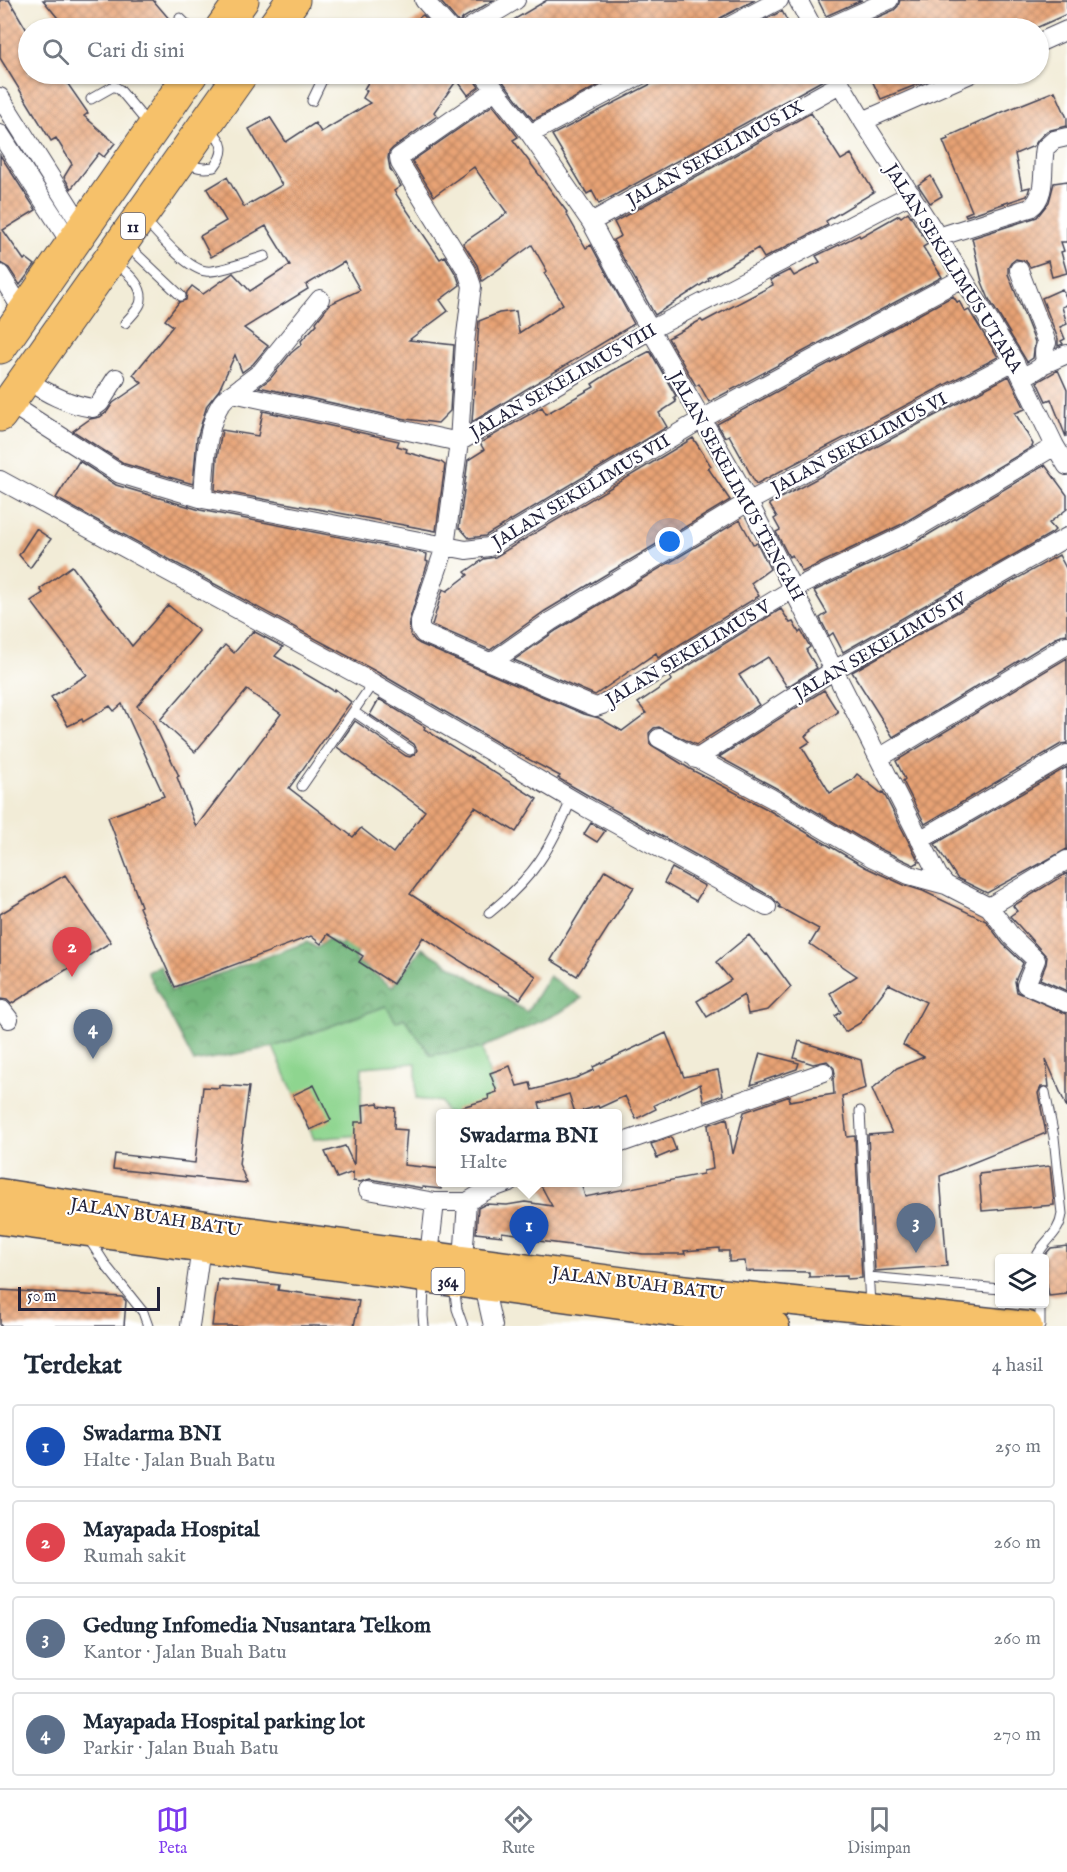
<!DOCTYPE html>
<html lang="id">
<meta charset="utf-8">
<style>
:root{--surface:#fff;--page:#f6f6f7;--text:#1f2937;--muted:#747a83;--line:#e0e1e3;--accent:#7c3aed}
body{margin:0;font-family:"IM FELL English",serif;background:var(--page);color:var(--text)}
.controls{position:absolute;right:18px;bottom:18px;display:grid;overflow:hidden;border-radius:6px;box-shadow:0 2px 4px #0004}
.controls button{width:54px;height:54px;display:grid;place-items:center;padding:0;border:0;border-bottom:2px solid var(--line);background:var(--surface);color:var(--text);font:30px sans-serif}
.scale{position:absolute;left:18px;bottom:15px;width:142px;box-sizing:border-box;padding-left:6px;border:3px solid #22223b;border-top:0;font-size:16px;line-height:21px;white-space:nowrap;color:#22223b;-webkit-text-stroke:4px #fff;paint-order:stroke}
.you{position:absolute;left:670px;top:542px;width:21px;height:21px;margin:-15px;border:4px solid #fff;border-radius:50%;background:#1a73e8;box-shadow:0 0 0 9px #1a73e833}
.badge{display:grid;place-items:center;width:39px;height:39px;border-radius:50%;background:var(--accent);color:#fff;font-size:20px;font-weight:700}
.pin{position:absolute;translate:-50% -50px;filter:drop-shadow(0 2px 3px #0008)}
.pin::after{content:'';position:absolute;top:32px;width:21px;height:18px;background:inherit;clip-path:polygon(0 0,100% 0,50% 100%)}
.popup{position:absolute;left:436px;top:1109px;width:186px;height:78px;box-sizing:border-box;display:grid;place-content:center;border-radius:6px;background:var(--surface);filter:drop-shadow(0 2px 4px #0005);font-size:20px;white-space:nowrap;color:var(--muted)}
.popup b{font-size:22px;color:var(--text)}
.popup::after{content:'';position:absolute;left:50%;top:100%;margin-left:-12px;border:12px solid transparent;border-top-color:var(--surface)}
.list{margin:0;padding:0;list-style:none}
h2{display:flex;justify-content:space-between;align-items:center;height:78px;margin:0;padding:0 24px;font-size:26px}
h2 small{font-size:20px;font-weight:400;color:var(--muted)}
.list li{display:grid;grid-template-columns:39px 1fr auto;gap:18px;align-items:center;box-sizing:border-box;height:84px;margin:0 12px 12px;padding:0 12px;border:2px solid var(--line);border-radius:6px}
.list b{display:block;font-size:22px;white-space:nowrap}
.list p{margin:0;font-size:20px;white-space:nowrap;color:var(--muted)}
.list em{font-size:20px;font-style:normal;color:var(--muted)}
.icon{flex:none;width:33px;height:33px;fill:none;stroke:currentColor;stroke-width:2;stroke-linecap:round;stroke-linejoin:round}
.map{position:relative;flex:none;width:1067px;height:1326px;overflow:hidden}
.search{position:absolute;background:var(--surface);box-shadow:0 2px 4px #0004;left:18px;right:18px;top:18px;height:66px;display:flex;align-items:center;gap:15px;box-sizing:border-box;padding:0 21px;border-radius:33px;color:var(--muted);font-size:22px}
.sheet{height:462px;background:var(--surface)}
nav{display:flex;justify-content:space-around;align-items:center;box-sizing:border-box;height:84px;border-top:2px solid var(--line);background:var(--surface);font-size:16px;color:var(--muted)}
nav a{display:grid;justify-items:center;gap:3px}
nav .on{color:var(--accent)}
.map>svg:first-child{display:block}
.green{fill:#8ed58f;stroke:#587c65;stroke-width:1.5}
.forest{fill:url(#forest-crowns);stroke:#4a6c5a;stroke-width:1.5}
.building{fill:url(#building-cross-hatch)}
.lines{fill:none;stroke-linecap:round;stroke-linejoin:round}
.lane-casing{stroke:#414052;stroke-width:11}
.street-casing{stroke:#414052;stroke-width:20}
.primary-casing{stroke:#414052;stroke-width:31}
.highway-casing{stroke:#414052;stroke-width:35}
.lane{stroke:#fff;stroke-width:9}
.street{stroke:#fff;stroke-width:18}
.primary{stroke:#f6c16b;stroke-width:28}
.highway{stroke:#f6c16b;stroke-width:33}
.labels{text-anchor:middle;stroke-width:4.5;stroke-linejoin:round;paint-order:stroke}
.shield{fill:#fff;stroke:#646476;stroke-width:1.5}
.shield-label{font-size:16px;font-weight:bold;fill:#22223b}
.street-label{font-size:18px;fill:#22223b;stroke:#fff}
</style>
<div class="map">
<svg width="1067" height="1326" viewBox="0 0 1067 1326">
<defs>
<pattern id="forest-crowns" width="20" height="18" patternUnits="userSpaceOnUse" patternTransform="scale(1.5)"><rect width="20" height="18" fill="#72b67a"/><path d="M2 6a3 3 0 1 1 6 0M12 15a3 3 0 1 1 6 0" fill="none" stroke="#5d9465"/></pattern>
<pattern id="building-cross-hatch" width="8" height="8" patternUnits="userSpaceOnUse" patternTransform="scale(1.5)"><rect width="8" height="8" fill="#e8a375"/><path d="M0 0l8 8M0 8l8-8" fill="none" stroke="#bc8461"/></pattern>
</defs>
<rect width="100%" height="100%" fill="#fff"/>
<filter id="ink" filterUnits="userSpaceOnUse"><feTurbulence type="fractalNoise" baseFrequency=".0167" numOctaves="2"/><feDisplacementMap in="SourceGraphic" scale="12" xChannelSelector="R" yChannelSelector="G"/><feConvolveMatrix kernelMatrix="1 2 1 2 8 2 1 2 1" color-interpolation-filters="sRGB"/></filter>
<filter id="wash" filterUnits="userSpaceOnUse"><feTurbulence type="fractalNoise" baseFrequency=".008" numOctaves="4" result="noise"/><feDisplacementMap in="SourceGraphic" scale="24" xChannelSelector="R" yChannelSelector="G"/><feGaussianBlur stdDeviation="1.35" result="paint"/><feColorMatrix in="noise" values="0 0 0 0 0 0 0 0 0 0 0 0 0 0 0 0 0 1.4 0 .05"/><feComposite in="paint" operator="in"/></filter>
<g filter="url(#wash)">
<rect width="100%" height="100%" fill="#f2ecd7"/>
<path class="green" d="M386,1006L404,1017L431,1055L482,1048L500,1113H446L441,1102L416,1099V1063L362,1067L360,1135L314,1139L273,1047Z"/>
<path class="forest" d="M353,929L368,937L354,959L392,987L422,948L527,1012L549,976L582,998L559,1013L482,1048L431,1055L404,1018L396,1022L386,1006L273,1047L194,1062L147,972L160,965L171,991L307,942L317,948L328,939L341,946Z"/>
<g id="blocks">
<path class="building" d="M0,0H9L28,32V74H61L88,113L84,116L115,143L104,157L99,153L71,189L64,177L72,164L56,138L51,141L0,58Z
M43,0H153L177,28H90L84,22L76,28H66Z
M445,0H494L463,18L459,23L441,2Z
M547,0H755L720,18L716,23L715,28H500Z
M818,0H862L826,16Z
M900,0H1067V14L1036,28H853L894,10L898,6Z
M782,11L791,28H749Z
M423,15L434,28H404Z
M373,74H472L474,80L479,87L468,95L457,80L434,112L437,116L393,148L389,152L388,158L390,169L401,186L394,191L440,259L445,256L457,276L460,285L440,300L448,311L409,340L454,345L450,411L438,423L406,419L259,387L270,379L291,353L302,344L301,341L317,324L316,322L330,304L360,290L344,262L306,285L308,289L244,328L268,346L253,364L242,372L235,355L219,390L207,405L197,438L193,484L125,464L73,431L90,419L100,417L107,412L113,403L142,383L133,375L173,326L165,320L179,302L186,300L187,292L192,286L203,294L233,273L250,291L290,265L266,226L211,257L200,236L226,221L207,189L227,177L244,207L282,185L249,129L270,117L286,142L315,123L321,132L370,103L363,98L367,91L364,89Z
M497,74H620L533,120Z
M670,74H824L825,79L599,204L592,191L587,194L552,135Z
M869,74H943L881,99Z
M1055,91L1067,118V126L1047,131L1038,140L1034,146L1015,154L1022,189L1030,187L1027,196L966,216L965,214L972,211L943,141L948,139L947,137L1000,113Z
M493,105L518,137L513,140L567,212L566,213L586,248L591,245L634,324L472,422L479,321L499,313L516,311L519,333L563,304L544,273L547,271L532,245L482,281L477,265L463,243L507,213L474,167L434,196L412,161Z
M811,113L841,160L851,154L874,192L826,221L828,225L764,258L758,248L708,278L709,280L655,315L613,240L621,236L614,222Z
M0,155L36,210L3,230L24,260L26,258L35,265L20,285L9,268L0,263Z
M931,176L942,196L930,203L918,185Z
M1067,181V242H1061L1064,251L1061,252L1067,273L1052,277L1048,261L1030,267L1026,261L1016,259L1011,263L1008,268V274L1035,342L1033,358L1027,362L989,299L982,282L972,238L1037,217L1049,202L1054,183Z
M908,212L928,244L923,247L942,277L709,402L699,384L696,386L668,338L701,320L703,322L773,285L770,280L790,270L794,276L820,262L816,256L859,235L860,237L899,215L901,217Z
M1062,289L1067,299V305L1062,307L1067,324L1060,327L1065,339L1061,341L1063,344L1058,346V339L1042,298Z
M953,296L957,302L959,301L965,312L969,310L998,357L756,484L729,435L725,437L717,424Z
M650,351L676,396L674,397L676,402L659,413L667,427L485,536L469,538L461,529L459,528L468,460L484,450L480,443L542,407L546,414L594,387L592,384L612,371Z
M1058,370L1067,390L1066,437L1051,399L1046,401L1037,382Z
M1009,376L1025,409L1015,413L1033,444L1032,447L900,525L802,572L792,555L789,557L776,532L780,530L774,519L777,517L769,504Z
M263,411L399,441L397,446L407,449L406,452L441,462L445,465L436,531L215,490L217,458L222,430L258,436Z
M693,438L711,466L708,468L730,500L545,611L490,650L432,625L443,589L447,591L468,575L465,572L484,559L495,557Z
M79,461L116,485L200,510L427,554L426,561L428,562L409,621L410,634L415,641L420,644L584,714L599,718L622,731L646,713L638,703L672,680L670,677L781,609L790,623L793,622L799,633L801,631L810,647L806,650L817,668L787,687L768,657L739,675L759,705L696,745L659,727L654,728L649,733L650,744L690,769L765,808L865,867L904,885L923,891L986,921L1003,944L1023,963L1015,981L1017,992L1067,1014V1108L1046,1059L1049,1087H1041L1038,1093L1046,1133L940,1176L947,1266L875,1271L868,1135L892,1133L872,1089L897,1068L924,1057L903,1045L926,1002L889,984L860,1023L845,1032L835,1016L841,1012L830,993L857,976L810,944L819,929L779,907L780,906L772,897L591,797L558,778L560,776L500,744L379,673L56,498Z
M1045,465L1067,495V509L1049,523L1055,530L1052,533L843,652L833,633L829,636L820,618L827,613L814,591L911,545Z
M740,520L753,544L757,543L770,569L751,583L759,596L658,658L656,653L595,695L514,660L557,630Z
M36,529L51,539L30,568L19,555Z
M1059,555L1067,570V634L1061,635L893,737L852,672Z
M72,566L132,646L168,605L199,631L137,706L151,718L179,776L177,777L196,827L281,714L247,690L195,752L160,720L225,645L234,653L253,631L283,647L275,656L334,691L335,689L351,702L289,788L353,837L361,828L393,853L425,811L337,747L355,721L406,756L410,757L415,754L417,750L414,744L370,715L379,699L425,727L424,729L537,799L516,832L475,807L410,894L536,976L520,999L423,937L393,984L359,962L363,956L328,934L321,944L311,936L175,987L139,907L141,906L108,817L164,796L122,704L114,711L110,706L83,722L82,719L68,726L51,697L87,675L31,601L43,593L40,589Z
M1067,658V743L1061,744L925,824L903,781L905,779L896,761Z
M824,690L838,712L811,730L812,731L805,736L810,742L802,747L830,793L852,780L857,774L881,793L883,792L919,862L914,865L876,847L776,788L719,757Z
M1067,767V849L987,893L957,878L935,844Z
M591,823L605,831L597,842L584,834Z
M672,868L705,886L696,901L664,883Z
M605,870L634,887L577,976L551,960Z
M1067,873V991L1040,979L1046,964L1047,957L1010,916L1017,911L1013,906Z
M65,875L111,942L11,1004L7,1000L0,999V914Z
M749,935L766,955L767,954L791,987L768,1010L748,1014L744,995L707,1017L697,1001L731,980L716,962Z
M666,1033L684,1077L718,1070L723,1095L704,1102L700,1084L654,1105L656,1109L636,1119L625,1096L599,1108L598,1106L575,1113L569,1094L539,1103L542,1113H456L455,1109L489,1099L488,1095L497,1092L490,1073L510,1066L517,1086L530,1083L532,1090L576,1078L594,1070L593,1067Z
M799,1041L861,1060L866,1088L842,1096L847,1137L855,1136L862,1278L847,1279V1276L809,1277V1272L746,1271L745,1261L729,1262V1251H719V1248L684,1251L685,1254H643L531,1240L532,1236L502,1232V1236L476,1233L478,1208L486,1204L507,1205L525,1202L552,1206L539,1182H581L585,1197L703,1174V1171L713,1169L708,1125L727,1118L733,1154L744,1112L790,1096L789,1101L834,1094L833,1079L835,1074L834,1068L827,1061L813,1064L794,1058Z
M760,1053L799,1063L797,1069L751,1085Z
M219,1085L249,1087L239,1164L247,1183L113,1169L115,1154L195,1163L203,1087L219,1088Z
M314,1085L331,1120L310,1130L293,1095Z
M378,1103L379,1106L395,1108L394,1129L407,1130L404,1165L441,1169V1189L423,1187L422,1188L370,1179L360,1182L353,1181V1172L337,1178L325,1152L345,1146L354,1165L355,1122H364L363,1105Z
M671,1137L676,1150L657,1158L651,1144Z
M1050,1166L1054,1205L982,1211L979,1174Z
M1067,1246V1294L1049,1296L1047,1284H1044V1256L1051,1248Z
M218,1279L279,1285L278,1290L359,1301L354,1326H212Z
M0,1290L122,1297L126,1301L124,1326H0Z"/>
</g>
</g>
<g filter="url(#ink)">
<use href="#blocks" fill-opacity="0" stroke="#414052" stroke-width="1.5"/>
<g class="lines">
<g class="lane-casing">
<path id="lane" d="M290,12L309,28
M180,18L190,28
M91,99L114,86L120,90L149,125
M312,101L325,74
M186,161C195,168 202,169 214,167C226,152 224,142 210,129
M145,220C158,234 187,269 206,271C218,273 252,260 265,256
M126,244L181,296
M114,262C126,272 146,286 140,304C137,311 129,318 125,323
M354,712L410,750
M302,786L373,683
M489,913C534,877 550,850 572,798
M860,1111L870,1306
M89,1239L107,1267L143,1312L148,1326
M1036,1258C1043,1240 1059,1236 1062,1214L1054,1137L1045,1092
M869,1277L1000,1289
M424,1281L423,1316L424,1326
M454,1285L457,1309L463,1326
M1040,1304V1326"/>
</g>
<g class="street-casing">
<path id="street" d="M424,0L449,28
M798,0L813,28
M469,28L516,0
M726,28L779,0
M827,28L889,0
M1038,43L1067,30
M483,74L530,134L591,222L627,289L742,489L938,875L946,885L989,907L1067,860
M835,74L863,121L938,237L1014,361L1055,446L1067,466
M495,90L399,157L400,163L467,271L472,286L465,343L459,442L445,547L420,621V628L424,634L588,704L596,707L602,705L793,589L905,535L1055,446
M0,97L83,228
M863,121L970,74
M0,134L72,245
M530,134L643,74
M591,222L840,84
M938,237L1030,208C1048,196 1041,168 1045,148L1054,140L1067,137
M1019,270L1047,343C1041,352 1046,356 1044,363C1041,369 1028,374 1022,377
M0,274L24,313
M1042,365L1067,354
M25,379C45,392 68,405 93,408L100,403L116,378
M233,393L261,372L320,299
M9,403L120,474L203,499L466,550L489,547L702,419L963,278
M0,480L373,683L585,807L767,907
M203,499C205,471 205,406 233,393L459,442L650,330L911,194
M492,662L551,621L748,502L1014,361
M659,738L771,798L871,857L909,875L946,885
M879,758L1067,645
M696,759L834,670L1067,537
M920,840L1067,754
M989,907L1012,937L1036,960L1026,985L1067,1003
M2,1010L9,1019
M618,1144L824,1072
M368,1190L435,1202H467L487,1190L509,1182
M429,1256L435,1202
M463,1260L467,1202
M484,1286L493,1326
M190,1326L201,1247"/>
</g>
<g class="primary-casing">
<path id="primary" d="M0,1193L232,1229L671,1288L1028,1326
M0,1220L775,1326"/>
</g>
<g class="highway-casing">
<path id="highway" d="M222,28L242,0
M273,28L293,0
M0,347L191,74
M0,415L241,74"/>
</g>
<use href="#lane" class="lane"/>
<use href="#street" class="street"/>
<use href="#primary" class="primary"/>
<use href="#highway" class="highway"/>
</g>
</g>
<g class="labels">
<g class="shield">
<rect x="121" y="213" width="24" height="26" rx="4.5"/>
<rect x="431.5" y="1268" width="33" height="26" rx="4.5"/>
</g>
<g class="shield-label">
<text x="133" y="232">11</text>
<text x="448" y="1287">364</text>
</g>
<g class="street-label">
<text transform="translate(715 153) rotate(-29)" y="6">JALAN SEKELIMUS IX</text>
<text transform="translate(954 268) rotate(58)" y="6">JALAN SEKELIMUS UTARA</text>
<text transform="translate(563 381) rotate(-30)" y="6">JALAN SEKELIMUS VIII</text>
<text transform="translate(859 443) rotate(-28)" y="6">JALAN SEKELIMUS VI</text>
<text transform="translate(737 486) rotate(61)" y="6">JALAN SEKELIMUS TENGAH</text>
<text transform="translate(581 491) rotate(-31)" y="6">JALAN SEKELIMUS VII</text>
<text transform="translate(880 646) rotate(-30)" y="6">JALAN SEKELIMUS IV</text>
<text transform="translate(688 653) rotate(-31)" y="6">JALAN SEKELIMUS V</text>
<text transform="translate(156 1217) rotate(9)" y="6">JALAN BUAH BATU</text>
<text transform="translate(638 1283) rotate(7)" y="6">JALAN BUAH BATU</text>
</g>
</g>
</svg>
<div class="controls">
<button><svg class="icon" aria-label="layers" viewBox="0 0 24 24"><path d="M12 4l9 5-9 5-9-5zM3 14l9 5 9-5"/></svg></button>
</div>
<div class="scale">50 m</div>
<div class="you"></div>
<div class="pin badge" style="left:529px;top:1256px;background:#1a4fb4">1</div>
<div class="popup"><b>Swadarma BNI</b>Halte</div>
<div class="pin badge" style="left:72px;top:977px;background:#e0444e">2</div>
<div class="pin badge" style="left:916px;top:1253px;background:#5c6f8a">3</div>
<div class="pin badge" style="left:93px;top:1059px;background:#5c6f8a">4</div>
<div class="search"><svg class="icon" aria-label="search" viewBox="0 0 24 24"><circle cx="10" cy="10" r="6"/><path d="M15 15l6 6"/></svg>Cari di sini</div>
</div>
<section class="sheet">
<h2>Terdekat<small>4 hasil</small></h2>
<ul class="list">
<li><span class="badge" style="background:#1a4fb4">1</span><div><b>Swadarma BNI</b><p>Halte · Jalan Buah Batu</p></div><em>250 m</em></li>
<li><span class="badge" style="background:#e0444e">2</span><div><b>Mayapada Hospital</b><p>Rumah sakit</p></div><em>260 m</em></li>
<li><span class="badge" style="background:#5c6f8a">3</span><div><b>Gedung Infomedia Nusantara Telkom</b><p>Kantor · Jalan Buah Batu</p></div><em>260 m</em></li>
<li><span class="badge" style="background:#5c6f8a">4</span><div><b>Mayapada Hospital parking lot</b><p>Parkir · Jalan Buah Batu</p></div><em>270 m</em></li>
</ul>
</section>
<nav>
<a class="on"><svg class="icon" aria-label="map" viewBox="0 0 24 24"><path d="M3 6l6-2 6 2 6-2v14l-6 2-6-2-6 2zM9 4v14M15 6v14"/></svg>Peta</a>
<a><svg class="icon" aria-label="directions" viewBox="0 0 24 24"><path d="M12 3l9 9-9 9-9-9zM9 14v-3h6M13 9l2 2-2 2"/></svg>Rute</a>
<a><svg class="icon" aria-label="saved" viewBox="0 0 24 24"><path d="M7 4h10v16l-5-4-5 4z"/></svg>Disimpan</a>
</nav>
